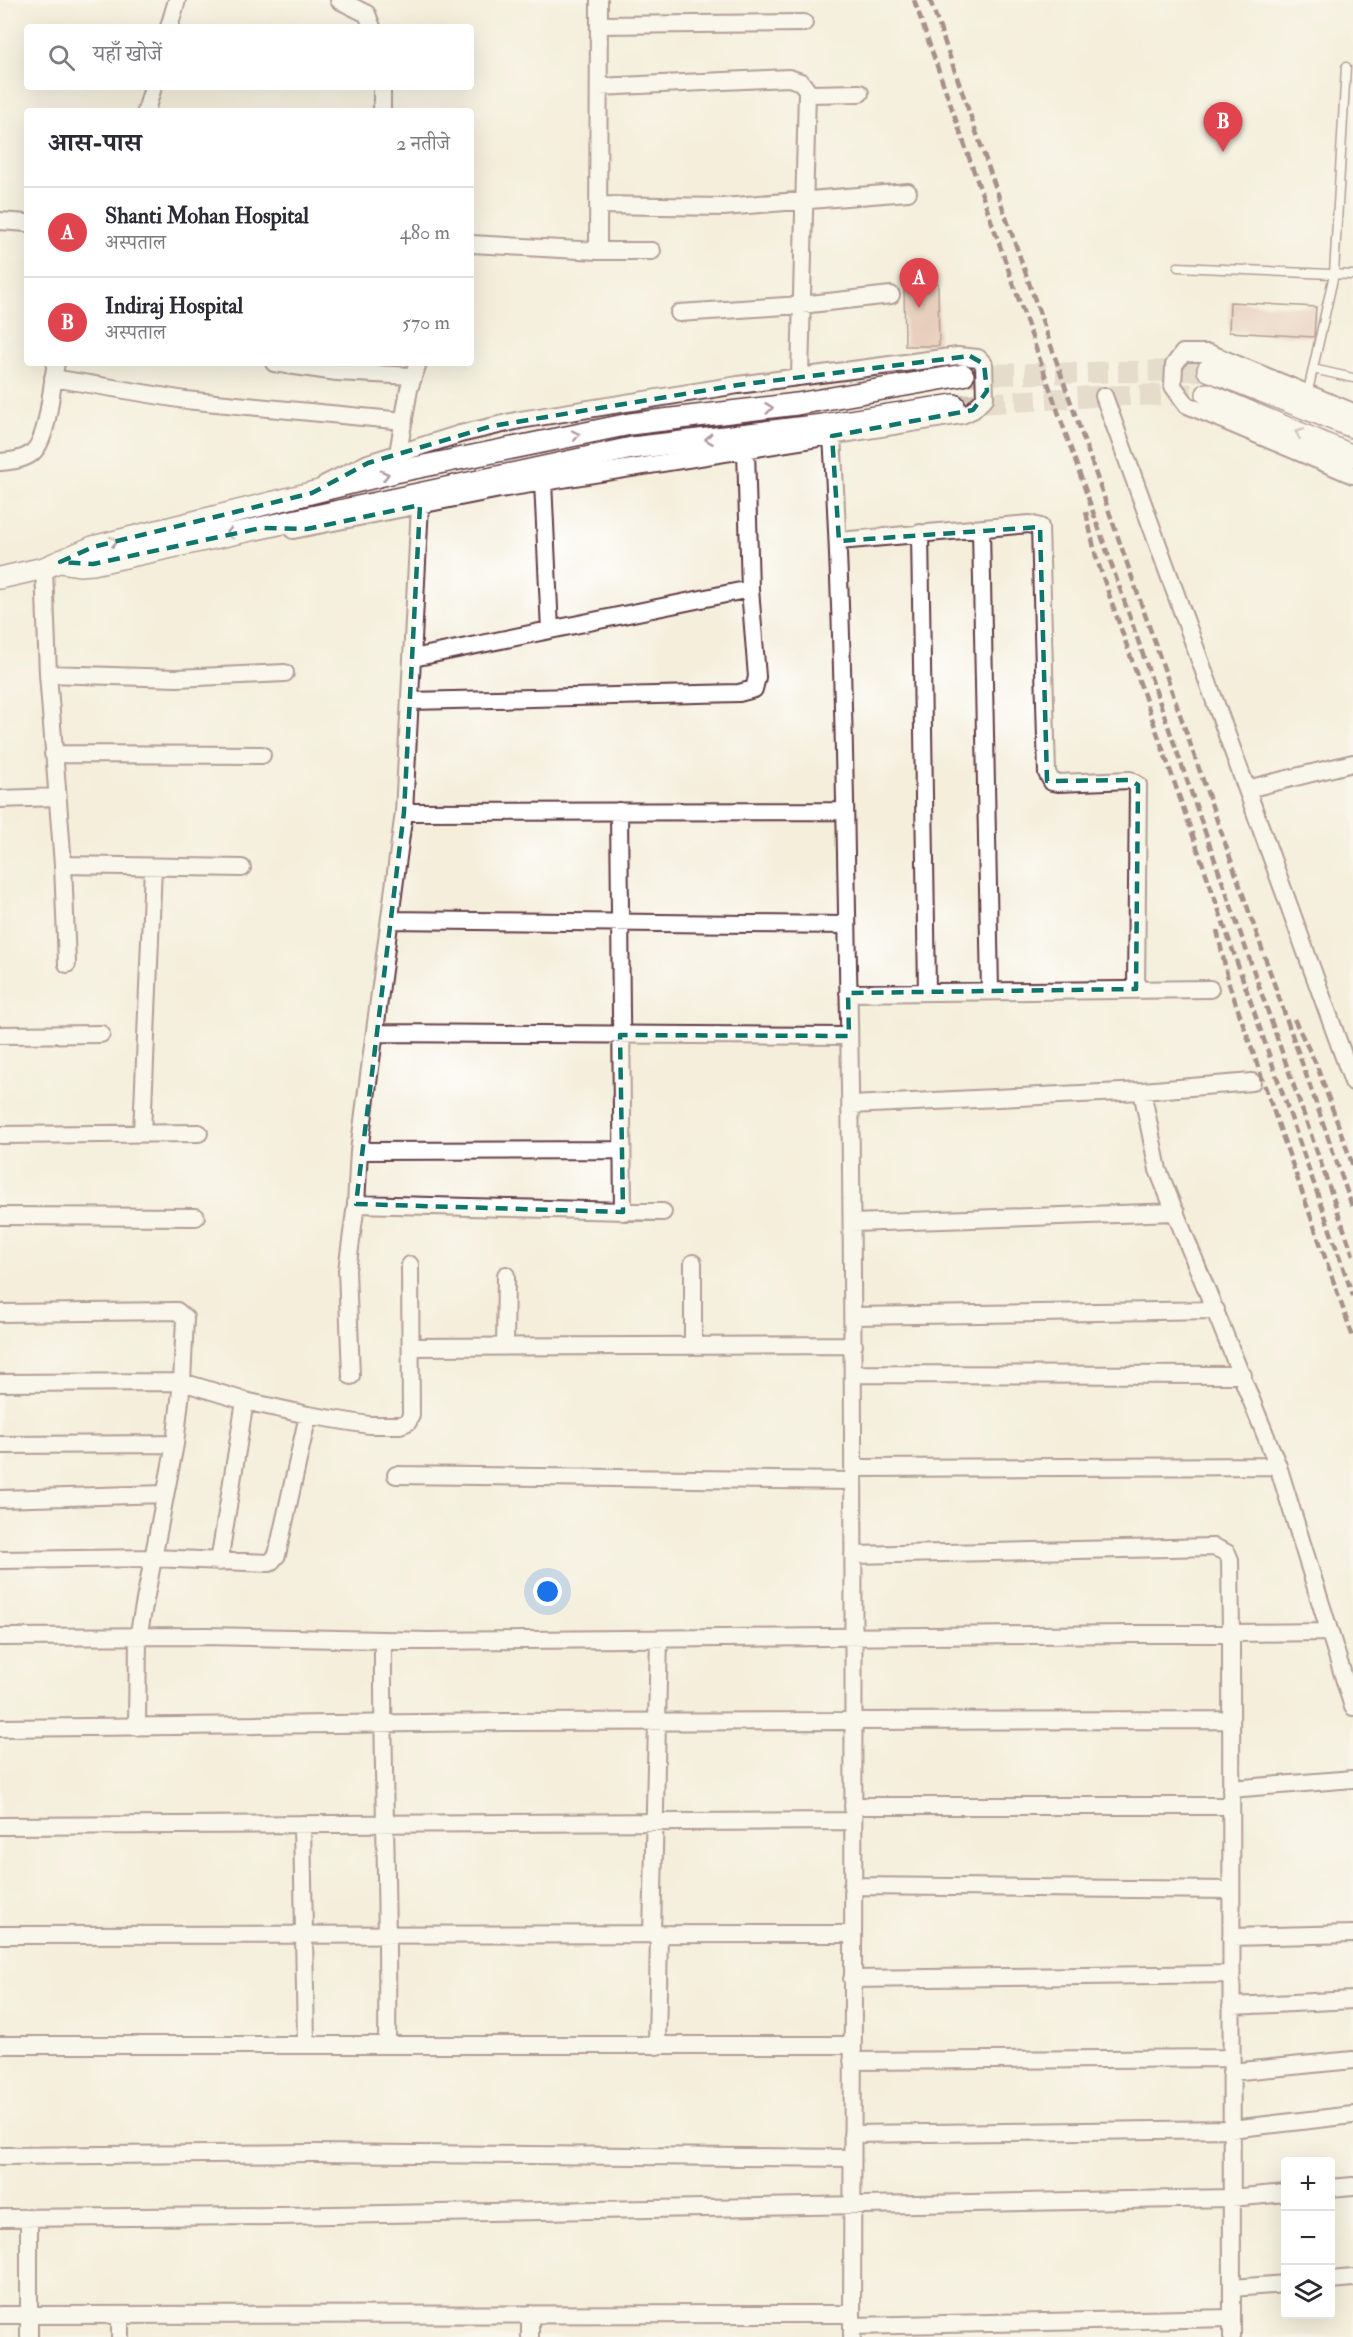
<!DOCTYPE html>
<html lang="hi">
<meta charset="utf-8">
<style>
:root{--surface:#fff;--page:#f7f7f7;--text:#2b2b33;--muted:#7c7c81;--line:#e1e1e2;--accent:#7c3aed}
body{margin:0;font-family:"IM FELL Double Pica","Noto Serif Devanagari",serif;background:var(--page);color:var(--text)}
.controls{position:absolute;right:18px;bottom:18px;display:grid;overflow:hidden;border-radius:6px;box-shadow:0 6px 24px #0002}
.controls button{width:54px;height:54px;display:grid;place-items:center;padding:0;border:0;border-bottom:2px solid var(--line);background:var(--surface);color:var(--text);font:30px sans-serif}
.you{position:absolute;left:548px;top:1592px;width:21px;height:21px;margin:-15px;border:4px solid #fff;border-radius:50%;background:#1a73e8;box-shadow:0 0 0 9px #1a73e833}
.badge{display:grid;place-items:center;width:39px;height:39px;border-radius:50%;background:var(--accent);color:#fff;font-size:20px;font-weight:700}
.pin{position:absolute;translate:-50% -50px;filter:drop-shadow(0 2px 3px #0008)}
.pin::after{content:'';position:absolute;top:32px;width:21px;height:18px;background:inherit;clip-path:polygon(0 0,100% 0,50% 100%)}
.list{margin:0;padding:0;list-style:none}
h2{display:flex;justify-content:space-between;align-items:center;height:78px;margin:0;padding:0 24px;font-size:26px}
h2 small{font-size:20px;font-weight:400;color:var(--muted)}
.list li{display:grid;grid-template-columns:39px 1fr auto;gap:18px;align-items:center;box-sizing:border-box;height:90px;padding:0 24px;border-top:2px solid var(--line)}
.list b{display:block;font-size:22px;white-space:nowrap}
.list p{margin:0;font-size:20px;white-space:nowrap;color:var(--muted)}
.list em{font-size:20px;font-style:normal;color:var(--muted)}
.icon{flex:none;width:33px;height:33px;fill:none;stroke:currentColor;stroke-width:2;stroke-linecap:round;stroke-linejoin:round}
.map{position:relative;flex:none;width:1353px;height:2337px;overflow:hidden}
.search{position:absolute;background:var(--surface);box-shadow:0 6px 24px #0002;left:24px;top:24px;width:450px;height:66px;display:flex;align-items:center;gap:15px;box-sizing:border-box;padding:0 21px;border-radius:6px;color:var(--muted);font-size:22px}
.panel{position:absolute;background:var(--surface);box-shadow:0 6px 24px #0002;left:24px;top:108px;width:450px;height:258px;border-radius:6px}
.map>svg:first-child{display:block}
.building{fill:#d7a496}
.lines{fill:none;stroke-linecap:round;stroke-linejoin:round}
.tertiary-tunnel{stroke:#d2c5b8;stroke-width:21;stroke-dasharray:21 10;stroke-linecap:butt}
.service-casing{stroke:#643e45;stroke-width:11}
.minor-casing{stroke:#643e45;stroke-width:20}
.tertiary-casing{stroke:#643e45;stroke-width:24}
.service{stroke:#fff;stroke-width:8}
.minor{stroke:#fff;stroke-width:16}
.tertiary{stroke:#fff;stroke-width:21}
.rail{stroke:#4a1f2b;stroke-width:4.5;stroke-dasharray:9 4.5;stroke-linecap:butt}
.oneway{stroke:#ae9aa0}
.marked{fill:none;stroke:#0f766e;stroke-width:4.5;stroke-dasharray:12 8;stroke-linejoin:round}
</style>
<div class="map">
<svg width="1353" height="2337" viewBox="0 0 1353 2337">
<rect width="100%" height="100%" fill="#fff"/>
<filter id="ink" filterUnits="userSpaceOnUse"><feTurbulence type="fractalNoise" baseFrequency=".0167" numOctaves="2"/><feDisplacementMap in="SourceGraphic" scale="12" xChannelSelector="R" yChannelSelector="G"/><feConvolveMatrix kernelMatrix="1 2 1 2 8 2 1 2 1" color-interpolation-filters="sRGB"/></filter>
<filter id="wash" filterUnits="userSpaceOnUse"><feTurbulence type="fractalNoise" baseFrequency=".008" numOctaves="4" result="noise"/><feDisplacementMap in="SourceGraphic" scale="24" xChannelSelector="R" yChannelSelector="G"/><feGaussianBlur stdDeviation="1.35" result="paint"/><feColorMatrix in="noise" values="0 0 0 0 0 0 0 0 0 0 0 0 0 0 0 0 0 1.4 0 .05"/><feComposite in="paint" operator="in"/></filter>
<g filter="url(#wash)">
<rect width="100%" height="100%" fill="#f4eedb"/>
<g id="blocks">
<path class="building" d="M904,283H938L939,346H905Z
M1230,302L1316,307L1314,337L1229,332Z"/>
</g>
</g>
<g filter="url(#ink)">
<use href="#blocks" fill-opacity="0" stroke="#643e45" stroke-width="1.5"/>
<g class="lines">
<path class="tertiary-tunnel" d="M963,375L1208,370
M954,405L1104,396L1207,394"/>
<g class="service-casing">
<path id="service" d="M1178,267L1353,275
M1313,369L1353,378
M1308,391L1334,274L1346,67"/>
</g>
<g class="minor-casing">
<path id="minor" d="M339,0L367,14L372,27
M599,25L804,23
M169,27L177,0
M382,87V111
M599,87L789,78L801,82L810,94L860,93
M146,111L153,87
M598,205L723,207L908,192
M0,221L27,223
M471,244L598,251H652
M598,251L599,0
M679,313L801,305L891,295
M274,363L337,372L413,376
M800,377L807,91
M53,378L185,400L404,421
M1104,396L1353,1082
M1353,412L1209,353H1183L1174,365L1173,386L1187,405L1353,475
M832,436C844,630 845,824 849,1019C856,1458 853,1898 852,2337
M398,453L409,389L418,363
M0,462C11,461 23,460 32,453C49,439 51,386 56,363
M543,482L550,630
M981,529L990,991
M293,530L500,489L962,415L973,410L985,398L984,364L978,358L958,356L738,385L520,420L460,434L368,463L325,484
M920,533L927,992
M839,541L1029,524L1040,527L1047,773L1052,782L1058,783L1130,780L1138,785L1136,989
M44,568L48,674L63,865L242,868
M413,658L750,589
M48,674L177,678L285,673
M410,701L739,693L754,689L757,677L750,589L746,450
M53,754L262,755
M1247,789L1353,763
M0,799L57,797
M619,811L623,1212
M404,812L845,811
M63,865L67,964
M390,920L847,925
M848,993L1210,989
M375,1033L849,1036
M0,1035L101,1034
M1142,1091L1158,1170L1278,1466L1353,1707
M851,1105L1142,1091L1252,1082
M142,1133L153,867
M0,1135L199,1133
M359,1151L622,1150
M356,1204L663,1212
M0,1216L196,1217
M852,1223L1176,1212
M693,1263V1346
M0,1313L177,1311L185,1318L182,1382L175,1444L138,1637L137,1727
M854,1316L1216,1310
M505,1346L506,1275
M412,1347L854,1345
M854,1374L1243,1375
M351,1376L347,1270L356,1204L359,1151L404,812L420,505
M0,1383L182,1382L245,1401L308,1415L369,1425H400L408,1422L411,1415L410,1265
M0,1445L175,1444
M853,1468L1278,1466
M396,1475L853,1481
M0,1499L165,1494
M853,1555L1214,1547L1227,1553L1230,1560L1231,1633L1232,2337
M0,1560L154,1558L270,1563L277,1555L308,1415
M219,1562L245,1401
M0,1637L206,1636L429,1641L1329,1632
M383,1640C382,1775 389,1909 387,2044
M0,1728L507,1722L1231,1720
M1231,1789L1353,1779
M853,1806H1231
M302,1824L306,2044
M0,1826L853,1821
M852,1886L1231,1890
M652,1934L659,1639
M0,1935L852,1934
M1231,1937L1353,1934
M852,1979L1231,1974
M1231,2006L1353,2000
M0,2045H852
M657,2046L659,1934
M852,2061L1231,2058
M1231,2072L1353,2060
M852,2134L1231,2129L1353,2115
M0,2156L313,2153L852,2158
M1330,2188L1353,2186
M29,2217V2337
M0,2218L280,2216L1231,2198L1286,2193
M1330,2280L1353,2278
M1232,2288L1286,2284
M0,2315L852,2314
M852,2326L1232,2318
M120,2337V2315
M530,2337V2314"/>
</g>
<g class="tertiary-casing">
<path id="tertiary" d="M1208,370L1353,427
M1207,394L1353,456
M60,562L79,565L93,564L632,448L823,425L954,405
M0,578L44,568L93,547L395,472L630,424L797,404L963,375"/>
</g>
<use href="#service" class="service"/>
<use href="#minor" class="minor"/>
<use href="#tertiary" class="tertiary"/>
<path class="rail" d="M914,0L1353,1255
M930,0L1353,1209
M1086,512L1096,557L1353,1296
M1217,930L1229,984L1353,1337
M1294,1019L1317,1066L1353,1166"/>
</g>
<defs><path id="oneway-chevron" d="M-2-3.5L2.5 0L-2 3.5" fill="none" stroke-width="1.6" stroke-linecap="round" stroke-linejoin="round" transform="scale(1.5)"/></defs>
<g class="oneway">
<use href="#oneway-chevron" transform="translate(769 408) rotate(-7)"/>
<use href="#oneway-chevron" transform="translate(1299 433) rotate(-157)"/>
<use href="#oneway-chevron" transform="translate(576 435) rotate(-12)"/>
<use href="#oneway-chevron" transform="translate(709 439) rotate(173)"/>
<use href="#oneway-chevron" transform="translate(385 475) rotate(-14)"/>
<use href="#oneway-chevron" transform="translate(229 534) rotate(168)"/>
<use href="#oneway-chevron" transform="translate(114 541) rotate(-14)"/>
</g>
</g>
<path d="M0 0H1353V2337H0ZM970,356L984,364L987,391L973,410L832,436L839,541L1040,527L1047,781L1130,780L1138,785L1136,989L848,993L849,1036L620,1035L623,1212L356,1204L404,812L420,505L307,529L261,528L93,564L60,562L93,547L312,493L368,463L492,426L738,385Z" fill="#f4eedb" fill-opacity=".55" fill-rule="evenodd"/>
<path class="marked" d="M970,356L984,364L987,391L973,410L832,436L839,541L1040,527L1047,781L1130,780L1138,785L1136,989L848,993L849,1036L620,1035L623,1212L356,1204L404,812L420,505L307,529L261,528L93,564L60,562L93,547L312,493L368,463L492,426L738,385Z"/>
</svg>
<div class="controls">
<button>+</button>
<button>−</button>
<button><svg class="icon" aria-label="layers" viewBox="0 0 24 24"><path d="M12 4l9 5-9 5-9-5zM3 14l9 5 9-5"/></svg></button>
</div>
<div class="you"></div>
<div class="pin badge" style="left:919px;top:308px;background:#e0444e">A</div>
<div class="pin badge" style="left:1223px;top:152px;background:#e0444e">B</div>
<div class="search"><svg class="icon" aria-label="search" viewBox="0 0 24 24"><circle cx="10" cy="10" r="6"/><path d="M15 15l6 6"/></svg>यहाँ खोजें</div>
<section class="panel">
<h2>आस-पास<small>2 नतीजे</small></h2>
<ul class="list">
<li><span class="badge" style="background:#e0444e">A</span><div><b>Shanti Mohan Hospital</b><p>अस्पताल</p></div><em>480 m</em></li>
<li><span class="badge" style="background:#e0444e">B</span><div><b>Indiraj Hospital</b><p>अस्पताल</p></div><em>570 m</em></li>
</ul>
</section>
</div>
